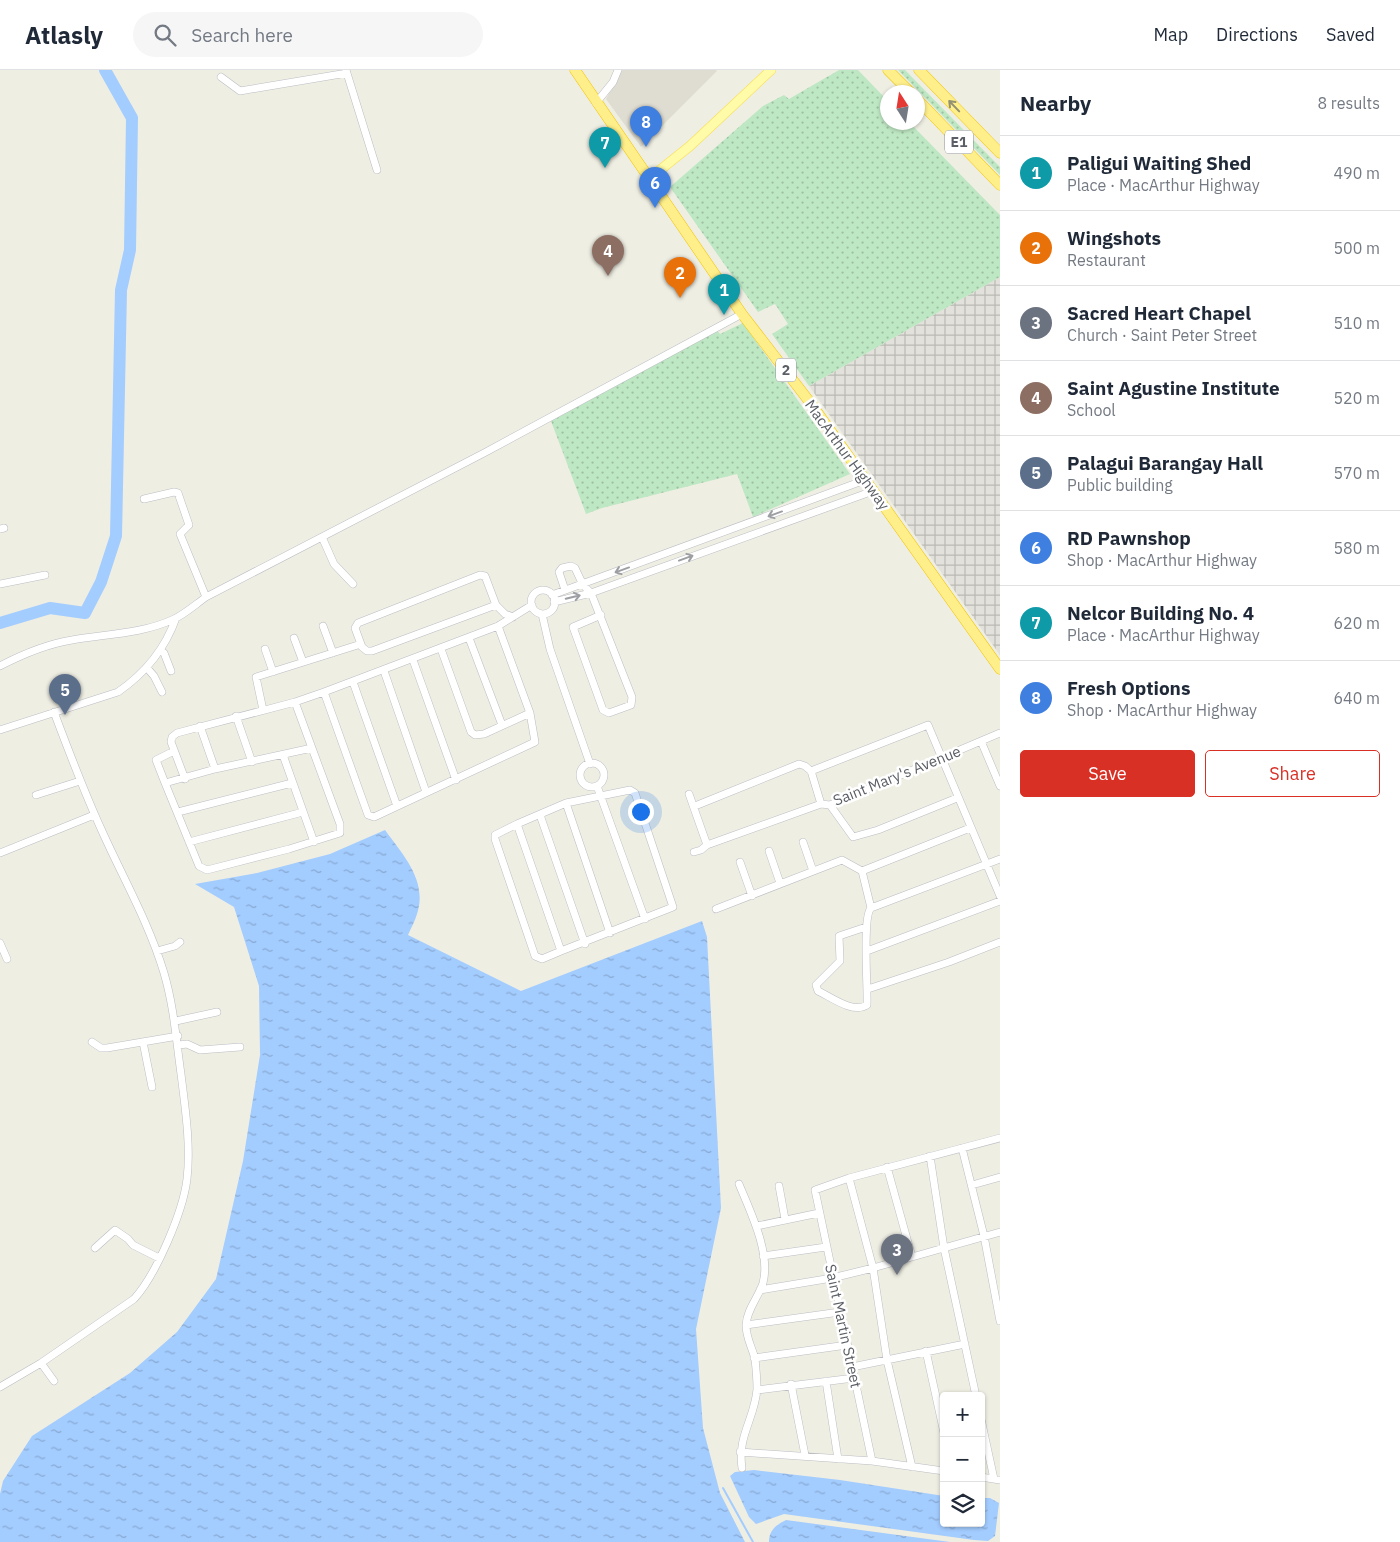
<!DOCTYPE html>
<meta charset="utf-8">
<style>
:root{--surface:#fff;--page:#f6f6f7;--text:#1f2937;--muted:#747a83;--line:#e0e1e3;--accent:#d93025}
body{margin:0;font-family:"IBM Plex Sans",sans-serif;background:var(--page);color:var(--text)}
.controls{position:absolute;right:15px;bottom:15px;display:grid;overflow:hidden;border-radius:5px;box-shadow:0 1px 4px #0004}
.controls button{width:45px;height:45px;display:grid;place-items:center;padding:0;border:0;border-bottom:1px solid var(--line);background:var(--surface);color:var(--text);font:25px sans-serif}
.compass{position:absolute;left:880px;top:15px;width:45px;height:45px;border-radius:50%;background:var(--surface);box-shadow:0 1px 4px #0004;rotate:348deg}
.you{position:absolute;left:640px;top:741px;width:18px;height:18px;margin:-12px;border:4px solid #fff;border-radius:50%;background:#1a73e8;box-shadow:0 0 0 8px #1a73e833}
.badge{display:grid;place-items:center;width:32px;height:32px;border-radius:50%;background:var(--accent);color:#fff;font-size:16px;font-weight:700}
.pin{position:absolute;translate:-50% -41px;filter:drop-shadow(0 1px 2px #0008)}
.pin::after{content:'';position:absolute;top:26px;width:18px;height:15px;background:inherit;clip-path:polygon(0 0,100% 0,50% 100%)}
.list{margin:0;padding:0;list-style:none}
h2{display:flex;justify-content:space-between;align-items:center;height:65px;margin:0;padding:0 20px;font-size:21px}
h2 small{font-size:16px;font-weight:400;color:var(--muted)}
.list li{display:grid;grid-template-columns:32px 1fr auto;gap:15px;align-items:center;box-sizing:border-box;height:75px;padding:0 20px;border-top:1px solid var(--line)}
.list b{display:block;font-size:19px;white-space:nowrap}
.list p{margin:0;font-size:16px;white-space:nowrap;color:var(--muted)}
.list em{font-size:16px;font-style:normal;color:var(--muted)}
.actions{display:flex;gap:10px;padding:15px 20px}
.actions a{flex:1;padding:11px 0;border:1px solid var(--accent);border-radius:5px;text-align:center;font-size:18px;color:var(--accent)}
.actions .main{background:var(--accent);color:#fff}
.icon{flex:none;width:28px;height:28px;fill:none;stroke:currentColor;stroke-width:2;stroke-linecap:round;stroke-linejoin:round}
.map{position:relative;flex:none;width:1000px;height:1472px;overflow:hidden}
header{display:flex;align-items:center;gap:30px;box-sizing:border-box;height:70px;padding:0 25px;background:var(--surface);border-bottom:1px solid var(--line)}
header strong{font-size:24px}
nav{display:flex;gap:28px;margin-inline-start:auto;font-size:18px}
.search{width:350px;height:45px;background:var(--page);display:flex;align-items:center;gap:12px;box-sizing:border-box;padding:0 18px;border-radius:28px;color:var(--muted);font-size:19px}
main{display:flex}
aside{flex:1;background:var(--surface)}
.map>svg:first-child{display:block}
.industrial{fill:url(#industrial-grid)}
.education{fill:#dfddd2}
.grass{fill:url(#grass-dots)}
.water{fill:url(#water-ripples)}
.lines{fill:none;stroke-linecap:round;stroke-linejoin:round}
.stream{stroke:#a3ccff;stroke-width:2}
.river{stroke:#a3ccff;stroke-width:12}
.minor-casing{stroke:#bbbdc3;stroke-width:8}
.major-casing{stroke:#f9de52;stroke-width:10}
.highway-casing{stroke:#f2c300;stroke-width:11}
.minor{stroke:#fff;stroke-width:7}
.major{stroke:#fffba8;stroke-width:9}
.highway{stroke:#ffef8a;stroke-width:10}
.oneway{stroke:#949172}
.oneway2{stroke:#9d9fa3}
.labels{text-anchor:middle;stroke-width:5;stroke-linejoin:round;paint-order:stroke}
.shield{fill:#fff;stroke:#8c8f93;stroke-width:1}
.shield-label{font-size:14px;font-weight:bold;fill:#5b5f65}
.street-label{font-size:15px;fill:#5b5f65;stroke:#fff}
</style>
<header>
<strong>Atlasly</strong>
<div class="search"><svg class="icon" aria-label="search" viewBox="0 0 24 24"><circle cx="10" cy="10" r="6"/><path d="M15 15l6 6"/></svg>Search here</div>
<nav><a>Map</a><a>Directions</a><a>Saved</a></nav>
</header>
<main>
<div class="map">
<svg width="1000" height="1472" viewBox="0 0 1000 1472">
<defs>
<pattern id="industrial-grid" width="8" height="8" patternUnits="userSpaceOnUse" patternTransform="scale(1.25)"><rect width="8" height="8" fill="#e2e1db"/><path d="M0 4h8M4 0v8" fill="none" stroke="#babab5"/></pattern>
<pattern id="grass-dots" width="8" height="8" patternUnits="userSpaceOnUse" patternTransform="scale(1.25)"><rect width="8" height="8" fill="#bee8c3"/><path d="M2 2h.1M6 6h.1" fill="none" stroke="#9dbfa2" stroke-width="1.8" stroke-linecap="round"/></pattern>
<pattern id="water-ripples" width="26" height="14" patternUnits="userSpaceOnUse" patternTransform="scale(1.25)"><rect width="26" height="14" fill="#a3ccff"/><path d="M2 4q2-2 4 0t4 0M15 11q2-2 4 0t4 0" fill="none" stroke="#88a9d2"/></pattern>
</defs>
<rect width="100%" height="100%" fill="#efeee3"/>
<path class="industrial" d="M1000,207V585L809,316Z"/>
<path class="education" d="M622,0H716L717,1L641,77L606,29Z"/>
<path class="grass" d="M839,0H858L887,30L888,52L910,53L1000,145V207L809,316L772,264L788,254L775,234L758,242L670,117L763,36L784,25L789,29Z
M898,0H905L1000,97V105Z
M743,253L850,404L753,447L737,404L602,438L586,444L551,351L717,260L720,264Z"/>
<path class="water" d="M385,760C403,785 428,811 417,844C415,851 411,858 408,865L521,921L702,851L707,867L721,1138L696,1259L703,1358L720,1423L745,1472H0V1424L3,1411L32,1366L130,1303L177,1262L216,1209L243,1091L260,985L259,916L234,837L195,814L257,803L330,784Z
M754,1400L840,1410L944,1426V1453H981V1428H990L999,1433L995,1466L988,1471L974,1470L784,1444L756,1454L749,1447L730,1406L735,1402Z
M786,1450L950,1472H769C769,1460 776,1455 786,1450Z"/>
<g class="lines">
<path class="stream" d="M723,1418L753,1472"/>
<path class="river" d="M0,553L50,538L85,543L101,512L116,466L121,220L130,180L132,48L105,0"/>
<g class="minor-casing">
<path id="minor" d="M346,0L377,100
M221,7L240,21L347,3
M596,33L613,12L618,0
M144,429L174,422L178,423L189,455L180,464L206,527
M0,459L4,458
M322,467L334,494L353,514
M0,514L45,505
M565,520L559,502L562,498L571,496L575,498L583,515L591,523L632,627L631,635L609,643L603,640L573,557L601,545
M531 532a12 12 0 1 1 24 0a12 12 0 1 1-24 0Z
M552,525L865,410
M554,532L591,523L873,421
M496,535L485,506L480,505L358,553L355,558L362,577L367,581H372L496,535L505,544L513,547
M542,544L550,579L590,694
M323,556L333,583
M498,556L530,643L535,672L374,747L368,745L324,622L498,556L532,535
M294,568L303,592
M469,568L502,655
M265,579L273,602
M441,579L471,662L475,665L484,664L530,643
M160,580L164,583L171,601
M413,590L456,710
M0,596C23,584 47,574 72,570C106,564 142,564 174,549C185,544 196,534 206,527L484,383L742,244
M147,598L154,606L162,622
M384,601L426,722
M353,612L397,736
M263,640L256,607L361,574
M236,646L252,692
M200,656L215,699
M0,660L118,622C144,604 165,579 176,548
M981,671L1000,716
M312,678L215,699L165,713L199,796L207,800L289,779L340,763V754L295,632L324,622
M283,685L314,772
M580 705a12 12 0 1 1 24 0a12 12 0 1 1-24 0Z
M811,701L821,734
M185,709L171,672L172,667L177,663L295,632
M165,713L156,690L174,681
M597,716L645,849
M630,720L635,723L673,837L561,881L517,754L566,733Z
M689,724L707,775
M36,725L80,711
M566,733L610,863
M830,735L853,767L878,760L957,728
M695,736L799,694L805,696L811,701L928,655L1000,826
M178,742L292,713
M540,745L585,874
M517,754L495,765V769L535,886L542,889L561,881
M189,772L303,742
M803,772L813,801
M769,781L780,813
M694,782L701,780L707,775L821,734L830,735L1000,663
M0,783L94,745
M740,792L752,826
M862,801L871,838C862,847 868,917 867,935C853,944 831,927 818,921L816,915L840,891L839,866L866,857
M871,838L1000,789
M716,839L842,790L862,801L970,758
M0,873L7,889
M157,881L175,876L180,872
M867,881L1000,831
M868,919L949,892L1000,872
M176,951L217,942
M92,972L101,978H107L178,966
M143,972L152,1017
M179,975L187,974L200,980L240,977
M962,1078L984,1166L1000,1251
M930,1086L944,1178L976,1326
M887,1097L912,1187
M849,1108L873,1198L887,1290L912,1397
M739,1114C750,1141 771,1183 763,1213C758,1228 747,1239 746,1255C746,1268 752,1277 755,1289C756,1298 757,1310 757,1319C755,1348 737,1366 742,1398
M972,1115L1000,1107
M779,1116L785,1149
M757,1156L819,1143
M95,1178L115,1160L128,1169L133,1175L159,1188
M763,1186L826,1177
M760,1220L832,1208L873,1198L1000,1162
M746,1255L840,1242
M926,1281L944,1363
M754,1288L847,1275
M41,1293L54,1311
M852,1297L965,1274
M826,1311L838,1389
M791,1314L805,1385
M0,1317L41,1293L134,1229C156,1205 183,1142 187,1109C191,1075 185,1037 181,1004C176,969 174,937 164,903C149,853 123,808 102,761C84,722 69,682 54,642
M757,1320L854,1308
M981,1349L994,1409
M740,1382L872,1391L944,1401
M872,1391L815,1120L849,1108L1000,1068
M981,1407L1000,1410"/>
</g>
<g class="major-casing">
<path id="major" d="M650,108L690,76L771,0"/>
</g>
<g class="highway-casing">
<path id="highway" d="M575,0L742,244L812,335L1000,599
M888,0L910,22
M919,0L1000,83
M918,30L1000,115"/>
</g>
<use href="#minor" class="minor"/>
<use href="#major" class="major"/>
<use href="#highway" class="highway"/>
</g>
<defs><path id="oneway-shaft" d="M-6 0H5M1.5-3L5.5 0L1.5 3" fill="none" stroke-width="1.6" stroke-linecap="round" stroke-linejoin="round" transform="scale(1.25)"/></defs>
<use class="oneway" href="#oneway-shaft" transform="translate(954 36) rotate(-134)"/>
<g class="oneway2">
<use href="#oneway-shaft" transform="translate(775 444) rotate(160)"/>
<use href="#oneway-shaft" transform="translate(686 488) rotate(-20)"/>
<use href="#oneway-shaft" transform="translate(622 500) rotate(160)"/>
<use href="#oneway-shaft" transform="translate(573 527) rotate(-14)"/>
</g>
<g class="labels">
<g class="shield">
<rect x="945" y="60.5" width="28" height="23" rx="4"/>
<rect x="776" y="288.5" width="20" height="23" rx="4"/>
</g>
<g class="shield-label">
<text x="959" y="77">E1</text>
<text x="786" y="305">2</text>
</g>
<g class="street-label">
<text transform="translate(847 385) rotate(54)" y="5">MacArthur Highway</text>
<text transform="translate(897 706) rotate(-22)" y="5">Saint Mary's Avenue</text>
<text transform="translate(843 1256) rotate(78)" y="5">Saint Martin Street</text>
</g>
</g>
</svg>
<div class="controls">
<button>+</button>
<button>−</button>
<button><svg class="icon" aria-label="layers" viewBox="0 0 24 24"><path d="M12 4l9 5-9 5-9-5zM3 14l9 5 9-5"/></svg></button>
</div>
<svg class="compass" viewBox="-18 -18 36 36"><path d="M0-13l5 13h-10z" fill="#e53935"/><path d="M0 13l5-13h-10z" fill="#747a83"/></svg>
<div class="you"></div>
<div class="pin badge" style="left:724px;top:245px;background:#0f9aa8">1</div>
<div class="pin badge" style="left:680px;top:228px;background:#e8710a">2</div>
<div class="pin badge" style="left:897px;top:1205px;background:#6b7280">3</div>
<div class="pin badge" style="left:608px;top:206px;background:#8d6e63">4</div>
<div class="pin badge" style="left:65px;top:645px;background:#5c6f8a">5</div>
<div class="pin badge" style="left:655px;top:138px;background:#3f7fe0">6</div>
<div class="pin badge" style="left:605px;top:98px;background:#0f9aa8">7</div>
<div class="pin badge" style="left:646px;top:77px;background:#3f7fe0">8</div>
</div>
<aside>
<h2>Nearby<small>8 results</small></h2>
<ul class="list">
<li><span class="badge" style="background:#0f9aa8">1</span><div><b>Paligui Waiting Shed</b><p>Place · MacArthur Highway</p></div><em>490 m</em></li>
<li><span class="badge" style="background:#e8710a">2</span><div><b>Wingshots</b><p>Restaurant</p></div><em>500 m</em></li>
<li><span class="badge" style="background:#6b7280">3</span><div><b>Sacred Heart Chapel</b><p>Church · Saint Peter Street</p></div><em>510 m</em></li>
<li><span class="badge" style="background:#8d6e63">4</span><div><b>Saint Agustine Institute</b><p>School</p></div><em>520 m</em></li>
<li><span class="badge" style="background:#5c6f8a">5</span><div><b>Palagui Barangay Hall</b><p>Public building</p></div><em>570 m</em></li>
<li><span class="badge" style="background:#3f7fe0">6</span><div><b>RD Pawnshop</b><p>Shop · MacArthur Highway</p></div><em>580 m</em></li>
<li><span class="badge" style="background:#0f9aa8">7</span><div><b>Nelcor Building No. 4</b><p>Place · MacArthur Highway</p></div><em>620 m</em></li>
<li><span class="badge" style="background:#3f7fe0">8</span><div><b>Fresh Options</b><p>Shop · MacArthur Highway</p></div><em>640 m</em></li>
</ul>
<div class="actions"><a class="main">Save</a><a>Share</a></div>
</aside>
</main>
